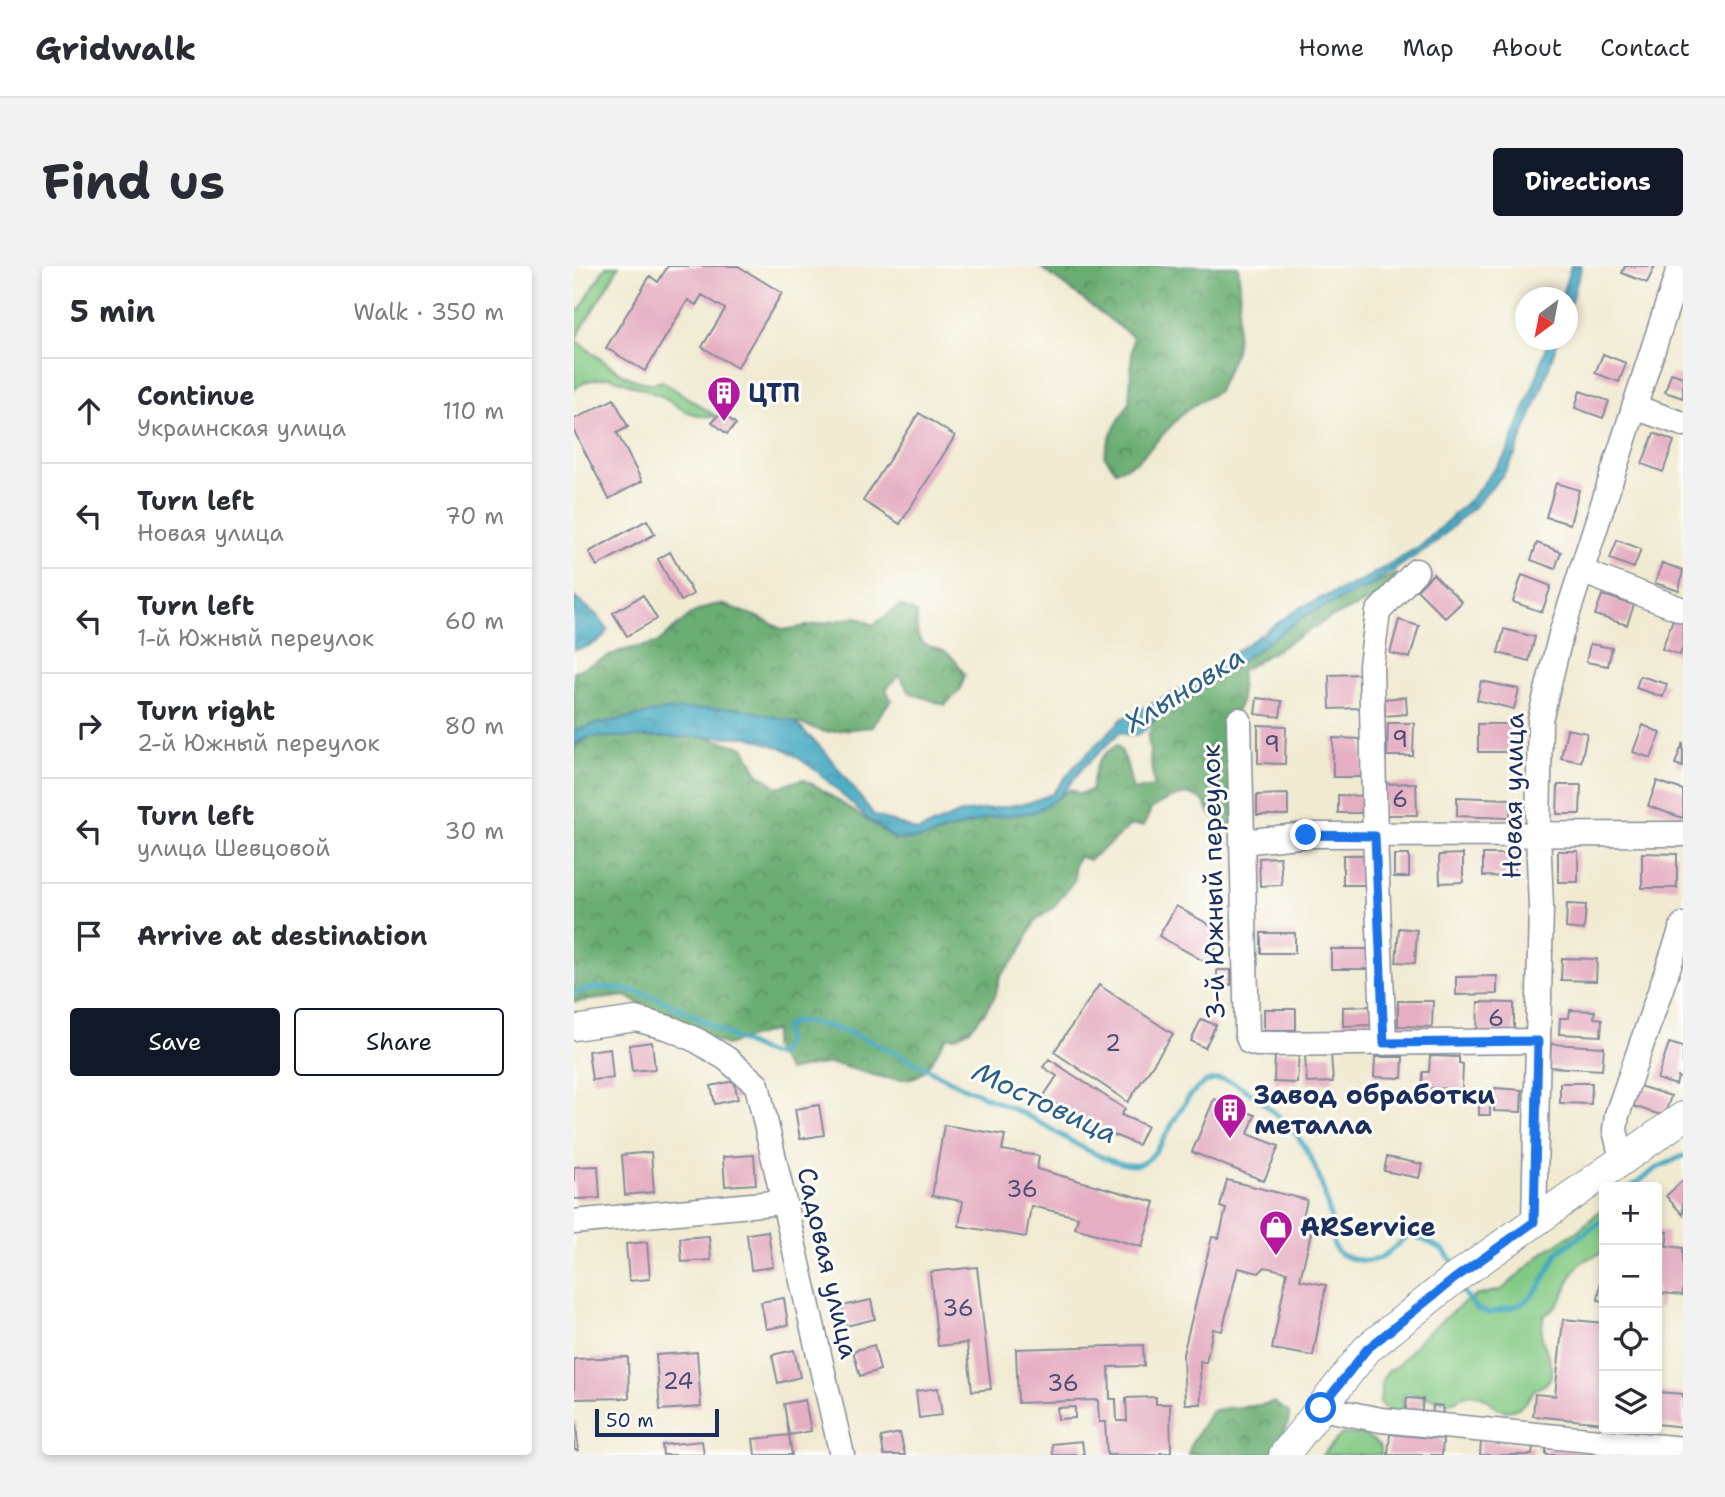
<!DOCTYPE html>
<meta charset="utf-8">
<style>
:root{--surface:#fff;--page:#f2f2f3;--text:#2b2b33;--muted:#7c7c81;--line:#e1e1e2;--accent:#111827}
body{margin:0;font-family:"Shantell Sans",sans-serif;background:var(--page);color:var(--text)}
.controls{position:absolute;right:21px;bottom:21px;display:grid;overflow:hidden;border-radius:7px;box-shadow:0 4px 10px #0003}
.controls button{width:63px;height:63px;display:grid;place-items:center;padding:0;border:0;border-bottom:2px solid var(--line);background:var(--surface);color:var(--text);font:35px sans-serif}
.compass{position:absolute;left:941px;top:21px;width:63px;height:63px;border-radius:50%;background:var(--surface);box-shadow:0 4px 10px #0003;rotate:212deg}
.scale{position:absolute;left:21px;bottom:18px;width:124px;box-sizing:border-box;padding-left:7px;border:4px solid #1b2f5e;border-top:0;font-size:19px;line-height:24px;white-space:nowrap;color:#1b2f5e;-webkit-text-stroke:5px #fdfcf7;paint-order:stroke}
.stop{position:absolute;width:21px;height:21px;margin:-16px;border:5px solid #1a73e8;border-radius:50%;background:#fff}
.stop.end{background:#1a73e8;border-color:#fff;box-shadow:0 2px 7px #0008}
.list{margin:0;padding:0;list-style:none}
h2{display:flex;justify-content:space-between;align-items:center;height:91px;margin:0;padding:0 28px;font-size:30px}
h2 small{font-size:23px;font-weight:400;color:var(--muted)}
.list li{display:grid;grid-template-columns:46px 1fr auto;gap:21px;align-items:center;box-sizing:border-box;height:105px;padding:0 28px;border-top:2px solid var(--line)}
.list b{display:block;font-size:26px;white-space:nowrap}
.list p{margin:0;font-size:23px;white-space:nowrap;color:var(--muted)}
.list em{font-size:23px;font-style:normal;color:var(--muted)}
.actions{display:flex;gap:14px;padding:21px 28px}
.actions a{flex:1;padding:16px 0;border:2px solid var(--accent);border-radius:7px;text-align:center;font-size:24px;color:var(--accent)}
.actions .main{background:var(--accent);color:#fff}
.icon{flex:none;width:38px;height:38px;fill:none;stroke:currentColor;stroke-width:2;stroke-linecap:round;stroke-linejoin:round}
.map{position:relative;flex:none;width:1109px;height:1189px;overflow:hidden;border-radius:7px}
header{display:flex;align-items:center;gap:42px;box-sizing:border-box;height:98px;padding:0 35px;background:var(--surface);border-bottom:2px solid var(--line)}
header strong{font-size:33px}
nav{display:flex;gap:38px;margin-inline-start:auto;font-size:24px}
.intro{display:flex;align-items:center;justify-content:space-between;box-sizing:border-box;height:168px;padding:0 42px}
h1{margin:0;font-size:49px}
.button{padding:18px 32px;border-radius:7px;background:var(--accent);color:#fff;font-size:24px;font-weight:700}
main{display:flex;gap:42px;padding:0 42px}
aside{flex:1;background:var(--surface);border-radius:7px;box-shadow:0 4px 10px #0003}
.map>svg:first-child{display:block}
.grass{fill:#83c984;stroke:#4f7c71;stroke-width:2}
.forest{fill:url(#forest-crowns);stroke:#426e68;stroke-width:2}
.water{fill:url(#water-ripples);stroke:#2e6c90;stroke-width:2}
.lines{fill:none;stroke-linecap:round;stroke-linejoin:round}
.stream{stroke:#41a8c1;stroke-width:5}
.building{fill:#e5aec2}
.minor-casing{stroke:#868c98;stroke-width:27}
.major-casing{stroke:#868c98;stroke-width:32}
.minor{stroke:#fff;stroke-width:24}
.major{stroke:#fff;stroke-width:30}
.route{stroke:#1a73e8;stroke-width:9}
.labels{text-anchor:middle;stroke-width:6;stroke-linejoin:round;paint-order:stroke}
.number-label{font-size:23px;fill:#4e4f77}
.poi-label{font-size:26px;font-weight:bold;fill:#1b2f5e;stroke:#fdfcf7;text-anchor:start}
.street-label{font-size:26px;fill:#1b2f5e;stroke:#fdfcf7}
.water-label{font-size:28px;font-style:italic;fill:#2a5f86;stroke:#fdfcf7}
</style>
<header>
<strong>Gridwalk</strong>
<nav><a>Home</a><a>Map</a><a>About</a><a>Contact</a></nav>
</header>
<div class="intro"><h1>Find us</h1><a class="button">Directions</a></div>
<main>
<aside>
<h2>5 min<small>Walk · 350 m</small></h2>
<ul class="list">
<li><svg class="icon" aria-label="ahead" viewBox="0 0 24 24"><path d="M12 20V5M6 11l6-6 6 6"/></svg><div><b>Continue</b><p>Украинская улица</p></div><em>110 m</em></li>
<li><svg class="icon" aria-label="left" viewBox="0 0 24 24"><path d="M17 20v-9H6M10 6l-5 5 5 5"/></svg><div><b>Turn left</b><p>Новая улица</p></div><em>70 m</em></li>
<li><svg class="icon" aria-label="left" viewBox="0 0 24 24"><path d="M17 20v-9H6M10 6l-5 5 5 5"/></svg><div><b>Turn left</b><p>1-й Южный переулок</p></div><em>60 m</em></li>
<li><svg class="icon" aria-label="right" viewBox="0 0 24 24"><path d="M7 20v-9h11M14 6l5 5-5 5"/></svg><div><b>Turn right</b><p>2-й Южный переулок</p></div><em>80 m</em></li>
<li><svg class="icon" aria-label="left" viewBox="0 0 24 24"><path d="M17 20v-9H6M10 6l-5 5 5 5"/></svg><div><b>Turn left</b><p>улица Шевцовой</p></div><em>30 m</em></li>
<li><svg class="icon" aria-label="arrive" viewBox="0 0 24 24"><path d="M6 21V4h12l-3 4 3 4H6"/></svg><div><b>Arrive at destination</b></div></li>
</ul>
<div class="actions"><a class="main">Save</a><a>Share</a></div>
</aside>
<div class="map">
<svg width="1109" height="1189" viewBox="0 0 1109 1189">
<defs>
<pattern id="forest-crowns" width="20" height="18" patternUnits="userSpaceOnUse" patternTransform="scale(1.75)"><rect width="20" height="18" fill="#6aad72"/><path d="M2 6a3 3 0 1 1 6 0M12 15a3 3 0 1 1 6 0" fill="none" stroke="#568d61"/></pattern>
<pattern id="water-ripples" width="26" height="14" patternUnits="userSpaceOnUse" patternTransform="scale(1.75)"><rect width="26" height="14" fill="#41a8c1"/><path d="M2 4q2-2 4 0t4 0M15 11q2-2 4 0t4 0" fill="none" stroke="#3689a0"/></pattern>
</defs>
<rect width="100%" height="100%" fill="#fdfcf7"/>
<filter id="ink" filterUnits="userSpaceOnUse"><feTurbulence type="fractalNoise" baseFrequency=".0143" numOctaves="2"/><feDisplacementMap in="SourceGraphic" scale="14" xChannelSelector="R" yChannelSelector="G"/><feConvolveMatrix kernelMatrix="1 2 1 2 8 2 1 2 1" color-interpolation-filters="sRGB"/></filter>
<filter id="wash" filterUnits="userSpaceOnUse"><feTurbulence type="fractalNoise" baseFrequency=".00686" numOctaves="4" result="noise"/><feDisplacementMap in="SourceGraphic" scale="28" xChannelSelector="R" yChannelSelector="G"/><feGaussianBlur stdDeviation="1.57" result="paint"/><feColorMatrix in="noise" values="0 0 0 0 0 0 0 0 0 0 0 0 0 0 0 0 0 1.4 0 .05"/><feComposite in="paint" operator="in"/></filter>
<g filter="url(#wash)">
<rect width="100%" height="100%" fill="#f0ead1"/>
<path class="grass" d="M32,0H45L1,74C23,89 61,126 88,115L143,151L127,150L111,145L85,129L36,111L13,115L0,123V42L5,45Z
M1030,941V986C1024,989 1016,991 1010,995C992,1006 994,1040 970,1049C969,1056 966,1064 968,1071C971,1087 991,1115 961,1123C952,1138 939,1152 921,1140C916,1137 912,1132 907,1130C896,1125 885,1132 876,1137L834,1127L830,1129L829,1142L825,1148L813,1146L806,1138L808,1114L814,1105L825,1098L849,1070L889,1037L901,1030L929,1023L971,985L1005,964Z
M768,1168C784,1168 797,1168 807,1182V1189H748Z"/>
<path class="forest" d="M465,0H664L666,19L662,85L644,125L612,144L564,195L542,205L530,189L538,166L555,137L559,71Z
M822,308L821,321L809,329L756,352L667,405V436L656,458L660,554L652,562C647,557 638,552 635,546C632,540 632,536 625,532C610,522 590,535 577,543L570,560H555L544,571L515,594L504,590L500,600L501,613L479,642L461,655L445,688L426,710L421,730L411,746L396,763L382,771H373C364,782 355,805 343,810C316,821 284,801 257,798C244,797 227,803 214,805L198,780L201,764L152,779L99,758L52,730L0,736V481L15,471L128,470L170,481L183,506L203,521L229,513L244,521L323,574L350,572L414,552L460,546L497,523L505,528L517,524C523,499 519,495 543,479C554,492 554,507 559,524L580,521L574,470L583,447L608,437L732,349Z
M147,338L184,351L210,364L284,351L299,359L326,340L343,347C340,392 357,372 377,390C382,394 387,403 391,409L386,424L371,439L336,427L325,409L312,423L317,434L297,461L251,466L221,456L22,458L0,465V406L46,385L83,377L117,348L135,340Z
M699,1136L715,1146C716,1163 704,1176 696,1189H614L618,1176L637,1145C657,1139 679,1143 699,1136Z"/>
<path class="water" d="M997,0H1008L994,45L993,32L987,31Z
M974,74H984L967,125L941,189L928,210L903,238L861,277L794,321L732,349L608,437L583,447L572,463L565,468L557,470L546,466L508,503L484,532L460,546L414,552L350,572L323,574L294,553L244,506L213,484L175,471H15L0,479V465L22,458L93,444L165,442L221,456L253,488L300,549L344,565L387,547L454,537L478,528L500,501L549,452L613,420L725,342L790,313L849,278L899,230L933,187L963,110Z
M0,331L24,350L34,364C28,376 13,382 0,384Z"/>
<g class="lines">
<path class="stream" d="M0,727C67,703 135,765 195,788L203,789C213,781 212,774 211,762L215,757C262,750 344,799 387,820C409,830 432,839 454,850C483,865 527,898 559,899C598,900 605,788 664,819C679,827 715,858 724,871C740,892 750,923 756,949C758,961 755,975 763,985C770,993 794,997 803,993C816,989 825,974 837,968L868,983L882,999
M1057,921L1083,902L1109,890
M885,1022L903,1043L915,1047L946,1039L958,1030L966,1020L984,986L1030,953"/>
</g>
<g id="blocks">
<path class="building" d="M94,0H164L208,27L163,102L128,81L151,43L128,29L122,39L114,34L71,105L32,82L76,10L84,16Z
M1051,0H1081L1073,17L1048,7Z
M1029,88L1052,97L1045,116L1021,107Z
M1097,107L1109,111V132L1091,126Z
M1006,125L1035,135L1029,152L1001,142Z
M40,133L54,161L43,167L68,215L35,233L0,165V153Z
M147,146L162,158L153,168L138,156Z
M345,147L381,170L326,258L289,235Z
M1080,167L1100,175L1089,206L1068,198Z
M982,217L1005,224L996,258L972,251Z
M73,254L81,268L23,300L15,286Z
M1043,274L1067,283L1060,302L1036,293Z
M963,277L987,286L981,303L957,294Z
M96,286L119,328L107,335L84,293Z
M1088,297L1109,304L1105,325L1081,317Z
M859,308L888,336L871,352L843,324Z
M948,309L977,320L968,346L939,336Z
M69,329L83,353L53,370L39,347Z
M1028,329L1060,339L1053,359L1021,349Z
M1099,353L1109,357V381L1106,389L1088,383Z
M825,354L845,360L836,392L816,387Z
M930,363L961,371L955,395L924,387Z
M1016,378L1038,382L1034,400L1012,396Z
M788,408V442L756,443L755,409Z
M1066,410L1093,418L1089,431L1062,422Z
M907,415L945,423L940,443L903,434Z
M832,431L833,448L811,450L810,433Z
M683,432L708,435L706,451L681,448Z
M814,457H840L839,490H813Z
M904,458H939V486H904Z
M684,459L712,460L711,498L684,497Z
M1069,459L1087,467L1077,492L1059,486Z
M993,463L1013,467L1007,496L987,492Z
M759,472L789,473V511H759Z
M1109,477V501L1101,498Z
M1083,515L1109,524V552L1074,540Z
M842,517L843,549H810L809,518Z
M984,519H1007L1006,548H983Z
M714,528V549H683V529Z
M764,529L790,530V547H764Z
M883,531L936,533V552L883,550Z
M984,585H1004V616H984Z
M1068,587L1103,588V622H1068Z
M889,588V616L866,617L865,589Z
M909,588H941V611L909,610Z
M769,589H793V619H769Z
M820,589H835V611H820Z
M706,591L708,619L686,620L685,592Z
M993,638L1012,639L1010,664L992,662Z
M602,640L650,667L633,697L585,670Z
M825,662L843,664L841,697L822,696Z
M687,667H721V687H687Z
M757,683H795V703H757Z
M988,692L1023,693L1022,715L987,714Z
M643,704H657V719H643Z
M923,710V728L882,729V711Z
M525,719L599,768L554,836L480,786Z
M824,735H859L858,761L824,760Z
M904,736L940,737V768L903,767Z
M798,740V759L769,760V741Z
M690,743H722V764H690Z
M996,744L1021,745L1020,752L1028,753L1027,770L985,768L986,752H995Z
M627,753L642,759L631,782L617,775Z
M78,776L81,803L58,805L55,779Z
M1095,777L1109,781V813L1104,811L1102,819L1083,813Z
M977,778L1030,781L1028,804L976,801Z
M36,782L39,812L18,814L14,785Z
M701,786L725,787L723,817L700,816Z
M757,788L759,816L733,817L731,790Z
M856,790L885,791V797L889,798L888,823L848,822L849,806H855Z
M801,791H829L828,812L800,811Z
M475,793L551,843L547,849L573,860L564,879L535,867L532,872L469,831L483,810L469,801Z
M160,815L164,833L141,838L137,820Z
M986,817H1018L1017,838L986,837Z
M1065,820L1097,830L1090,850L1059,840Z
M921,822L948,824L947,846L920,845Z
M905,832H916V849H905Z
M640,833L681,849L674,868L705,880L690,915L618,886Z
M245,839L250,869L226,873L221,843Z
M370,859L431,869L428,884L465,890L463,903L581,936L568,981L501,962L504,951L457,940L452,971L385,960L389,935L358,930Z
M77,886L80,926L51,929L48,889Z
M180,889L182,918L151,920L149,891Z
M813,891L848,898L845,912L810,905Z
M24,900L26,932L0,933V901Z
M653,914L733,934L727,960L738,963L726,1014L752,1019L739,1090L698,1083L713,1006L691,1001L685,1007L664,1002L648,1065L639,1063L632,1097L626,1095L627,1138H611L609,1088L638,971L645,972L652,943L646,941Z
M1109,914V949L1092,930Z
M194,965L199,1001L177,1004L173,968Z
M1083,965L1094,966L1092,980L1109,982V1029L1088,1027L1086,1042H1083Z
M135,970L137,994L108,996L106,972Z
M73,976L76,1013L55,1015L52,978Z
M403,1001L417,1123L398,1125L393,1077L364,1080L356,1006Z
M1029,1001H1030V1035L1024,1034Z
M210,1032L214,1059L192,1063L187,1036Z
M297,1034L301,1053L272,1060L268,1040Z
M989,1053L1030,1057V1157L959,1150L961,1128L981,1130Z
M300,1079L306,1104L286,1110L279,1085Z
M569,1079L570,1100L535,1101L536,1133H542L543,1155H553L552,1132L582,1131V1138H596L597,1187H586V1189H533L531,1156H525L524,1134L444,1137L442,1083Z
M220,1084L226,1111L204,1117L198,1089Z
M123,1086L127,1141L86,1144L82,1089Z
M54,1091L55,1132L0,1133V1093Z
M364,1122L368,1149L345,1152L342,1125Z
M1083,1126L1109,1128V1161L1083,1158Z
M833,1132L849,1133L847,1152L831,1150Z
M231,1134L237,1165L215,1169L210,1138Z
M859,1139L869,1140L868,1154L858,1153Z
M501,1141V1152L484,1153L483,1142Z
M0,1155H2L4,1184H0Z
M326,1167L331,1189H310L307,1171Z
M816,1168L869,1173L868,1189H814Z
M215,1169L218,1189H181L179,1173Z
M128,1175L130,1189H89L88,1179Z
M508,1175L510,1189H479L478,1178Z
M907,1175L959,1181L958,1189H906Z
M972,1182L1023,1187V1189H972Z"/>
</g>
</g>
<g filter="url(#ink)">
<use href="#blocks" fill-opacity="0" stroke="#868c98" stroke-width="2"/>
<g class="lines">
<g class="minor-casing">
<path id="minor" d="M1060,141L1109,158
M1007,305L1109,344
M665,454L673,768L676,776L683,778L964,775
M668,576L732,569L1109,568
M0,762L62,753L98,763L124,775L153,793L183,819L268,1189
M810,777L801,570L797,399L804,346L842,305
M1048,893L1041,864L1043,849L1109,659
M0,956L209,936
M960,956L967,641L964,567L966,454L987,368L1106,0
M747,1142L807,1154L1109,1183"/>
</g>
<g class="major-casing">
<path id="major" d="M710,1189L793,1083L880,1013L1109,851"/>
</g>
<use href="#minor" class="minor"/>
<use href="#major" class="major"/>
</g>
</g>
<g class="lines" filter="url(#ink)">
<path class="route" d="M732,569L801,570L810,777L964,775L960,956L880,1013L793,1083L747,1142"/>
</g>
<defs>
<g id="building-pin" transform="scale(1.75)"><path d="M0 17L-7.5 6A9.5 9.5 0 1 1 7.5 6Z" fill="#b5179e" stroke="#fdfcf7"/><path d="M-4-6H4V6H1V3H-1V6H-4ZM-2.5-4.3h1.7v1.8h-1.7ZM.8-4.3h1.7v1.8H.8ZM-2.5-1h1.7V.8h-1.7ZM.8-1h1.7V.8H.8Z" fill="#fff"/></g>
<g id="shop-pin" transform="scale(1.75)"><path d="M0 17L-7.5 6A9.5 9.5 0 1 1 7.5 6Z" fill="#b5179e" stroke="#fdfcf7"/><path d="M-5-2.5h2.3a2.7 3.5 0 0 1 5.4 0H5L5.5 6h-11ZM-1.5-2.5h3a1.5 2.3 0 0 0-3 0Z" fill="#fff"/></g>
</defs>
<g fill-rule="evenodd">
<use href="#building-pin" x="150" y="127"/>
<use href="#building-pin" x="656" y="844"/>
<use href="#shop-pin" x="702" y="961"/>
</g>
<g class="labels">
<g class="number-label">
<text x="826" y="481">9</text>
<text x="698" y="486">9</text>
<text x="826" y="541">6</text>
<text x="922" y="760">6</text>
<text x="539" y="785">2</text>
<text x="448" y="931">36</text>
<text x="384" y="1050">36</text>
<text x="104" y="1123">24</text>
<text x="489" y="1125">36</text>
</g>
<g class="poi-label">
<text x="174" y="136">ЦТП</text>
<text x="680" y="838">Завод обработки<tspan x="680" dy="30">металла</tspan></text>
<text x="726" y="970">ARService</text>
</g>
<g class="street-label">
<text transform="translate(939 530) rotate(-89)" y="9">Новая улица</text>
<text transform="translate(639 616) rotate(-91)" y="9">3-й Южный переулок</text>
<text transform="translate(254 997) rotate(77)" y="9">Садовая улица</text>
</g>
<g class="water-label">
<text transform="translate(610 423) rotate(-32)" y="10">Хлыновка</text>
<text transform="translate(471 836) rotate(25)" y="10">Мостовица</text>
</g>
</g>
</svg>
<div class="controls">
<button>+</button>
<button>−</button>
<button><svg class="icon" aria-label="locate" viewBox="0 0 24 24"><circle cx="12" cy="12" r="6"/><path d="M12 2v4M12 18v4M2 12h4M18 12h4"/></svg></button>
<button><svg class="icon" aria-label="layers" viewBox="0 0 24 24"><path d="M12 4l9 5-9 5-9-5zM3 14l9 5 9-5"/></svg></button>
</div>
<svg class="compass" viewBox="-18 -18 36 36"><path d="M0-13l5 13h-10z" fill="#e53935"/><path d="M0 13l5-13h-10z" fill="#7c7c81"/></svg>
<div class="scale">50 m</div>
<div class="stop" style="left:747px;top:1142px"></div>
<div class="stop end" style="left:732px;top:569px"></div>
</div>
</main>
